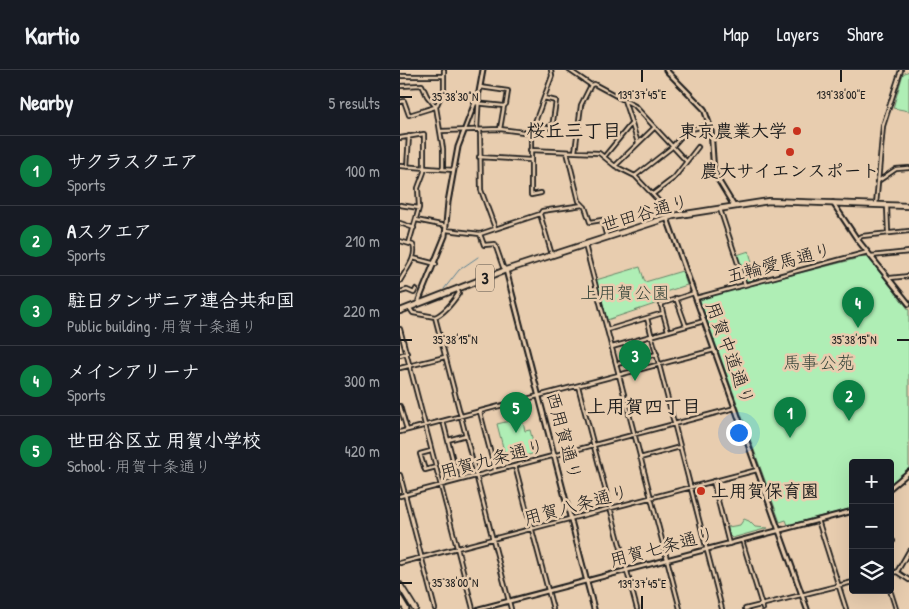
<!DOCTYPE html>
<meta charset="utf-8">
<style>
:root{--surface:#171b24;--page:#242831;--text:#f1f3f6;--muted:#9ea1a6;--line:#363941;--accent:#0b8043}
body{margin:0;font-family:"Patrick Hand","Klee One",sans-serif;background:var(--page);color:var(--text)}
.controls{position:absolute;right:15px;bottom:15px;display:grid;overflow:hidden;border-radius:5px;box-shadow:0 5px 20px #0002}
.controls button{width:45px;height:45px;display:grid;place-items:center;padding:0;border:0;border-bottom:1px solid var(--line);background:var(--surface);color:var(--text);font:25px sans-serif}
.you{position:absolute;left:338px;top:362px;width:18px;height:18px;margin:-12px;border:4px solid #fff;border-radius:50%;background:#1a73e8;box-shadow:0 0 0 8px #1a73e833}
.badge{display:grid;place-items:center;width:32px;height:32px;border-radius:50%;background:var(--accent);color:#fff;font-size:16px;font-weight:700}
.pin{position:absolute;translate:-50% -41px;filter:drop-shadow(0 1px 2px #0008)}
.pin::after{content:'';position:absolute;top:26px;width:18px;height:15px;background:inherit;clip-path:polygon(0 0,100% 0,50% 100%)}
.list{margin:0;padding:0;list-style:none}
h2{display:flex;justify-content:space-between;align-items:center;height:65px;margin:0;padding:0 20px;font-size:21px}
h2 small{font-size:16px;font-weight:400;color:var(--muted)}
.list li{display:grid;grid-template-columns:32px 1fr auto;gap:15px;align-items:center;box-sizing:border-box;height:70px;padding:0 20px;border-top:1px solid var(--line)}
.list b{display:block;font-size:19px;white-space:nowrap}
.list p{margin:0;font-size:16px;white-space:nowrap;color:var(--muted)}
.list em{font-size:16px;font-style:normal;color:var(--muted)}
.icon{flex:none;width:28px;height:28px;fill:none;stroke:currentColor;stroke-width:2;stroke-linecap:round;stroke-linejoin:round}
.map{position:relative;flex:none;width:509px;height:539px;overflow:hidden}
header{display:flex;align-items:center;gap:30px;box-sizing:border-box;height:70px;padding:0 25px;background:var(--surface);border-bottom:1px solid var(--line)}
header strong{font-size:24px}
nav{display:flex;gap:28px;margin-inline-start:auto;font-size:18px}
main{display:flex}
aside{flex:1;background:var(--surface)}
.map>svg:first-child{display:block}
.green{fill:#afeeb5;stroke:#668568}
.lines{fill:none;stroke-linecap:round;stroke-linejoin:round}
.stream{stroke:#598193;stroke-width:1}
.minor-casing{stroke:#1c1c1c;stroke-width:6}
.tertiary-casing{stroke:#1c1c1c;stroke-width:7}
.primary-casing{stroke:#1c1c1c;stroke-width:8}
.minor{stroke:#e8cdaf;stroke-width:2.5}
.tertiary{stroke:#e8cdaf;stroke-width:3}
.primary{stroke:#e8cdaf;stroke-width:4.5}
.ticks{fill:none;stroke:#1c1c1c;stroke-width:2}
.poi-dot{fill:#c8321e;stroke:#e8cdaf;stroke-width:2}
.labels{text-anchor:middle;stroke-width:5;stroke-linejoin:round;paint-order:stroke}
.shield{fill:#e8cdaf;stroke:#595148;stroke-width:1}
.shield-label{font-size:16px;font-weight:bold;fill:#1c1c1c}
.poi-label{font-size:18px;font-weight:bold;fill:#1c1c1c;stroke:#e8cdaf;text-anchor:end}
.street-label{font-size:18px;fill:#1c1c1c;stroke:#e8cdaf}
.park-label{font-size:18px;fill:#39463b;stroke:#e8cdaf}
.neighbourhood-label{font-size:19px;font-weight:bold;fill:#1c1c1c;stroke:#e8cdaf}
.ticks-label{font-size:12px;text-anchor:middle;fill:#1c1c1c;stroke:#e8cdaf;stroke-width:5;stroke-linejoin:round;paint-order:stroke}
</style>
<header>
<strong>Kartio</strong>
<nav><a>Map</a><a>Layers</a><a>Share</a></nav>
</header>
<main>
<aside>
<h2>Nearby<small>5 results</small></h2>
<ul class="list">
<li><span class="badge">1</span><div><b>サクラスクエア</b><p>Sports</p></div><em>100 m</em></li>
<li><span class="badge">2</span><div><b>Aスクエア</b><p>Sports</p></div><em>210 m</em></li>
<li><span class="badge">3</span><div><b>駐日タンザニア連合共和国</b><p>Public building · 用賀十条通り</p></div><em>220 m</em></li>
<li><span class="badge">4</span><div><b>メインアリーナ</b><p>Sports</p></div><em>300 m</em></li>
<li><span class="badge">5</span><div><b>世田谷区立 用賀小学校</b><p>School · 用賀十条通り</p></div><em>420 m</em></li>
</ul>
</aside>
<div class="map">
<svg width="509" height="539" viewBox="0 0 509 539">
<rect width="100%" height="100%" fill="#e8cdaf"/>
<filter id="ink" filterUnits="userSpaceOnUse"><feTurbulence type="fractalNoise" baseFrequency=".02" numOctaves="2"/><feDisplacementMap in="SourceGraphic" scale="10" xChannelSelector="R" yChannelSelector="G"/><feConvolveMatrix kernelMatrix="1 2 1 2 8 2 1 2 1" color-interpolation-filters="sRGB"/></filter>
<g filter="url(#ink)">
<path class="green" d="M509,1V41L493,38L503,4Z
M349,181L356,209L346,211L337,185Z
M467,186L509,240V398L490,414V393H453V438L388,455L386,450L380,452L300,231L301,228Z
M240,197L245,212L282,201L287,215L259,224L261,232L207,250L196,210Z
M122,348L125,361L130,360L136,383L113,389L111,383L105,385L97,354Z
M344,449L349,451L355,457L368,458L332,468L329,465L328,457L340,455Z"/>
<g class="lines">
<path class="stream" d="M44,219L59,200L78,187"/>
<g class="minor-casing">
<path id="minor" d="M169,0L191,15L194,14L235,36L286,91
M0,6H44
M0,16L22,15L27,26L36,37
M224,30L238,73
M0,32L4,31L9,45L35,37
M75,33L104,36L106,34L108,21L80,17
M134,55L152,58L156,31L144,28
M100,59L104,36
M77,60L79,24
M80,60L81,120L95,158
M41,61L100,59L131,63
M0,68L24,64V102L18,118L19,138L9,173
M130,80L199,83L215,96L235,106L273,146
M167,82L179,131L185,137L190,152L202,150L207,168
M175,82L181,35L191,15
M79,87L130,90
M204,87L231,54
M0,96L54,100
M215,96L254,58
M7,97L9,66
M43,99V79L36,37L44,19V0
M235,106L271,78L287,60L309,55
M477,112L496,99L509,98
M141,123L131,125V63L152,6L151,0
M253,124L274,108L298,77
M0,135L19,138
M476,135L483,56L501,0
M487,136L488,162
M320,139L345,215
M140,144L152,185
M16,150L46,156
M0,153L14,158
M46,160L80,164L140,144L142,141L183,135
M80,164L84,175L95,174L103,197L106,200
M457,169L462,166L509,161
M0,171L13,175C18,187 5,201 0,211
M185,175L280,539
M471,186L509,182
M13,188L36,194
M490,208L509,206
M0,222L7,220L14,223L16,219
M276,228L286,256
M296,228L468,182
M9,237L13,243L35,247C45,243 53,232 59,223L57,219
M263,243L268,261
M35,247L111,539
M247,248L322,539
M0,259L73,539
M207,260L263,243L261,234L294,223
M212,277L304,251
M0,285L7,283
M217,294L257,284
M0,298L45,287
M178,316L237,539
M0,336L7,360
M80,342L95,400
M43,351L58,410
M0,362L314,280
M48,370L66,365
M31,381L20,384L25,400L36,397
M240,388L280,377
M115,396L153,539
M0,405L35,539
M313,411L329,474
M0,426L335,338
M418,450L446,539
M342,470L363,539
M490,472L493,471
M0,493L357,400
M497,502L509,510
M490,503L497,502L509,481
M490,520L496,539
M345,539L453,512"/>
</g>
<g class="tertiary-casing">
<path id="tertiary" d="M266,0L304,39L311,59L314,103L334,136
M433,133L457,169L509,234
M267,148L407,539
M106,200L194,539
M20,233L19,230L45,166L48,132L58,77L79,22L83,0
M490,418L509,402
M79,539L453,441"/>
</g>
<g class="primary-casing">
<path id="primary" d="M0,241L106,200L273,146L369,131L509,136
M0,515L15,539
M0,529L6,539"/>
</g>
<use href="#minor" class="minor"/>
<use href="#tertiary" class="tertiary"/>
<use href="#primary" class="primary"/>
</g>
</g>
<path class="ticks" d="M242,0V12M441,0V12M0,27H12M0,270H12M497,270H509M0,513H12M242,526V539"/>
<g class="poi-dot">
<circle cx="397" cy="61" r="5"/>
<circle cx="390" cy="82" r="5"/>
<circle cx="301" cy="421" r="5"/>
</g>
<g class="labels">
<rect class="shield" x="76" y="194.5" width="18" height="27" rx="4"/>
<g class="shield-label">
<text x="85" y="214">3</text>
</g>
<g class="poi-label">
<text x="387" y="67">東京農業大学</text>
<text x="390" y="107" text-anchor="middle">農大サイエンスポート</text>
<text x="311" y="427" text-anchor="start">上用賀保育園</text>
</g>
<g class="street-label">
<text transform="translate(245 143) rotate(-16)" y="6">世田谷通り</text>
<text transform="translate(379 193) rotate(-15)" y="6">五輪愛馬通り</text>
<text transform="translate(330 283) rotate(70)" y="6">用賀中道通り</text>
<text transform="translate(164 366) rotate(75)" y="6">西用賀通り</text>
<text transform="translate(92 389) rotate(-15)" y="6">用賀九条通り</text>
<text transform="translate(176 435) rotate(-15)" y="6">用賀八条通り</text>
<text transform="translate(262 477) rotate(-15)" y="6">用賀七条通り</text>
</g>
<g class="park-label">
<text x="225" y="229">上用賀公園</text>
<text x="419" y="299">馬事公苑</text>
</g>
<g class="neighbourhood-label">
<text x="174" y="67">桜丘三丁目</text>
<text x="244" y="343">上用賀四丁目</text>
</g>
</g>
<g class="ticks-label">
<text x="242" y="29">139°37'45"E</text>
<text x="441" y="29">139°38'00"E</text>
<text x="55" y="31">35°38'30"N</text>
<text x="55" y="274">35°38'15"N</text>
<text x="454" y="274">35°38'15"N</text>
<text x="55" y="517">35°38'00"N</text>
<text x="242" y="518">139°37'45"E</text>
</g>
</svg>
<div class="controls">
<button>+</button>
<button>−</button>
<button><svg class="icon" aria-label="layers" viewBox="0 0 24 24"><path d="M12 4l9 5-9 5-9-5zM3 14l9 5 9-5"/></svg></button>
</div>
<div class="you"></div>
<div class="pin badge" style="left:390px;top:368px">1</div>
<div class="pin badge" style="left:449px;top:351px">2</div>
<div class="pin badge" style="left:235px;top:311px">3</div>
<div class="pin badge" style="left:458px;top:258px">4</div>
<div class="pin badge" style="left:116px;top:363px">5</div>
</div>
</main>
